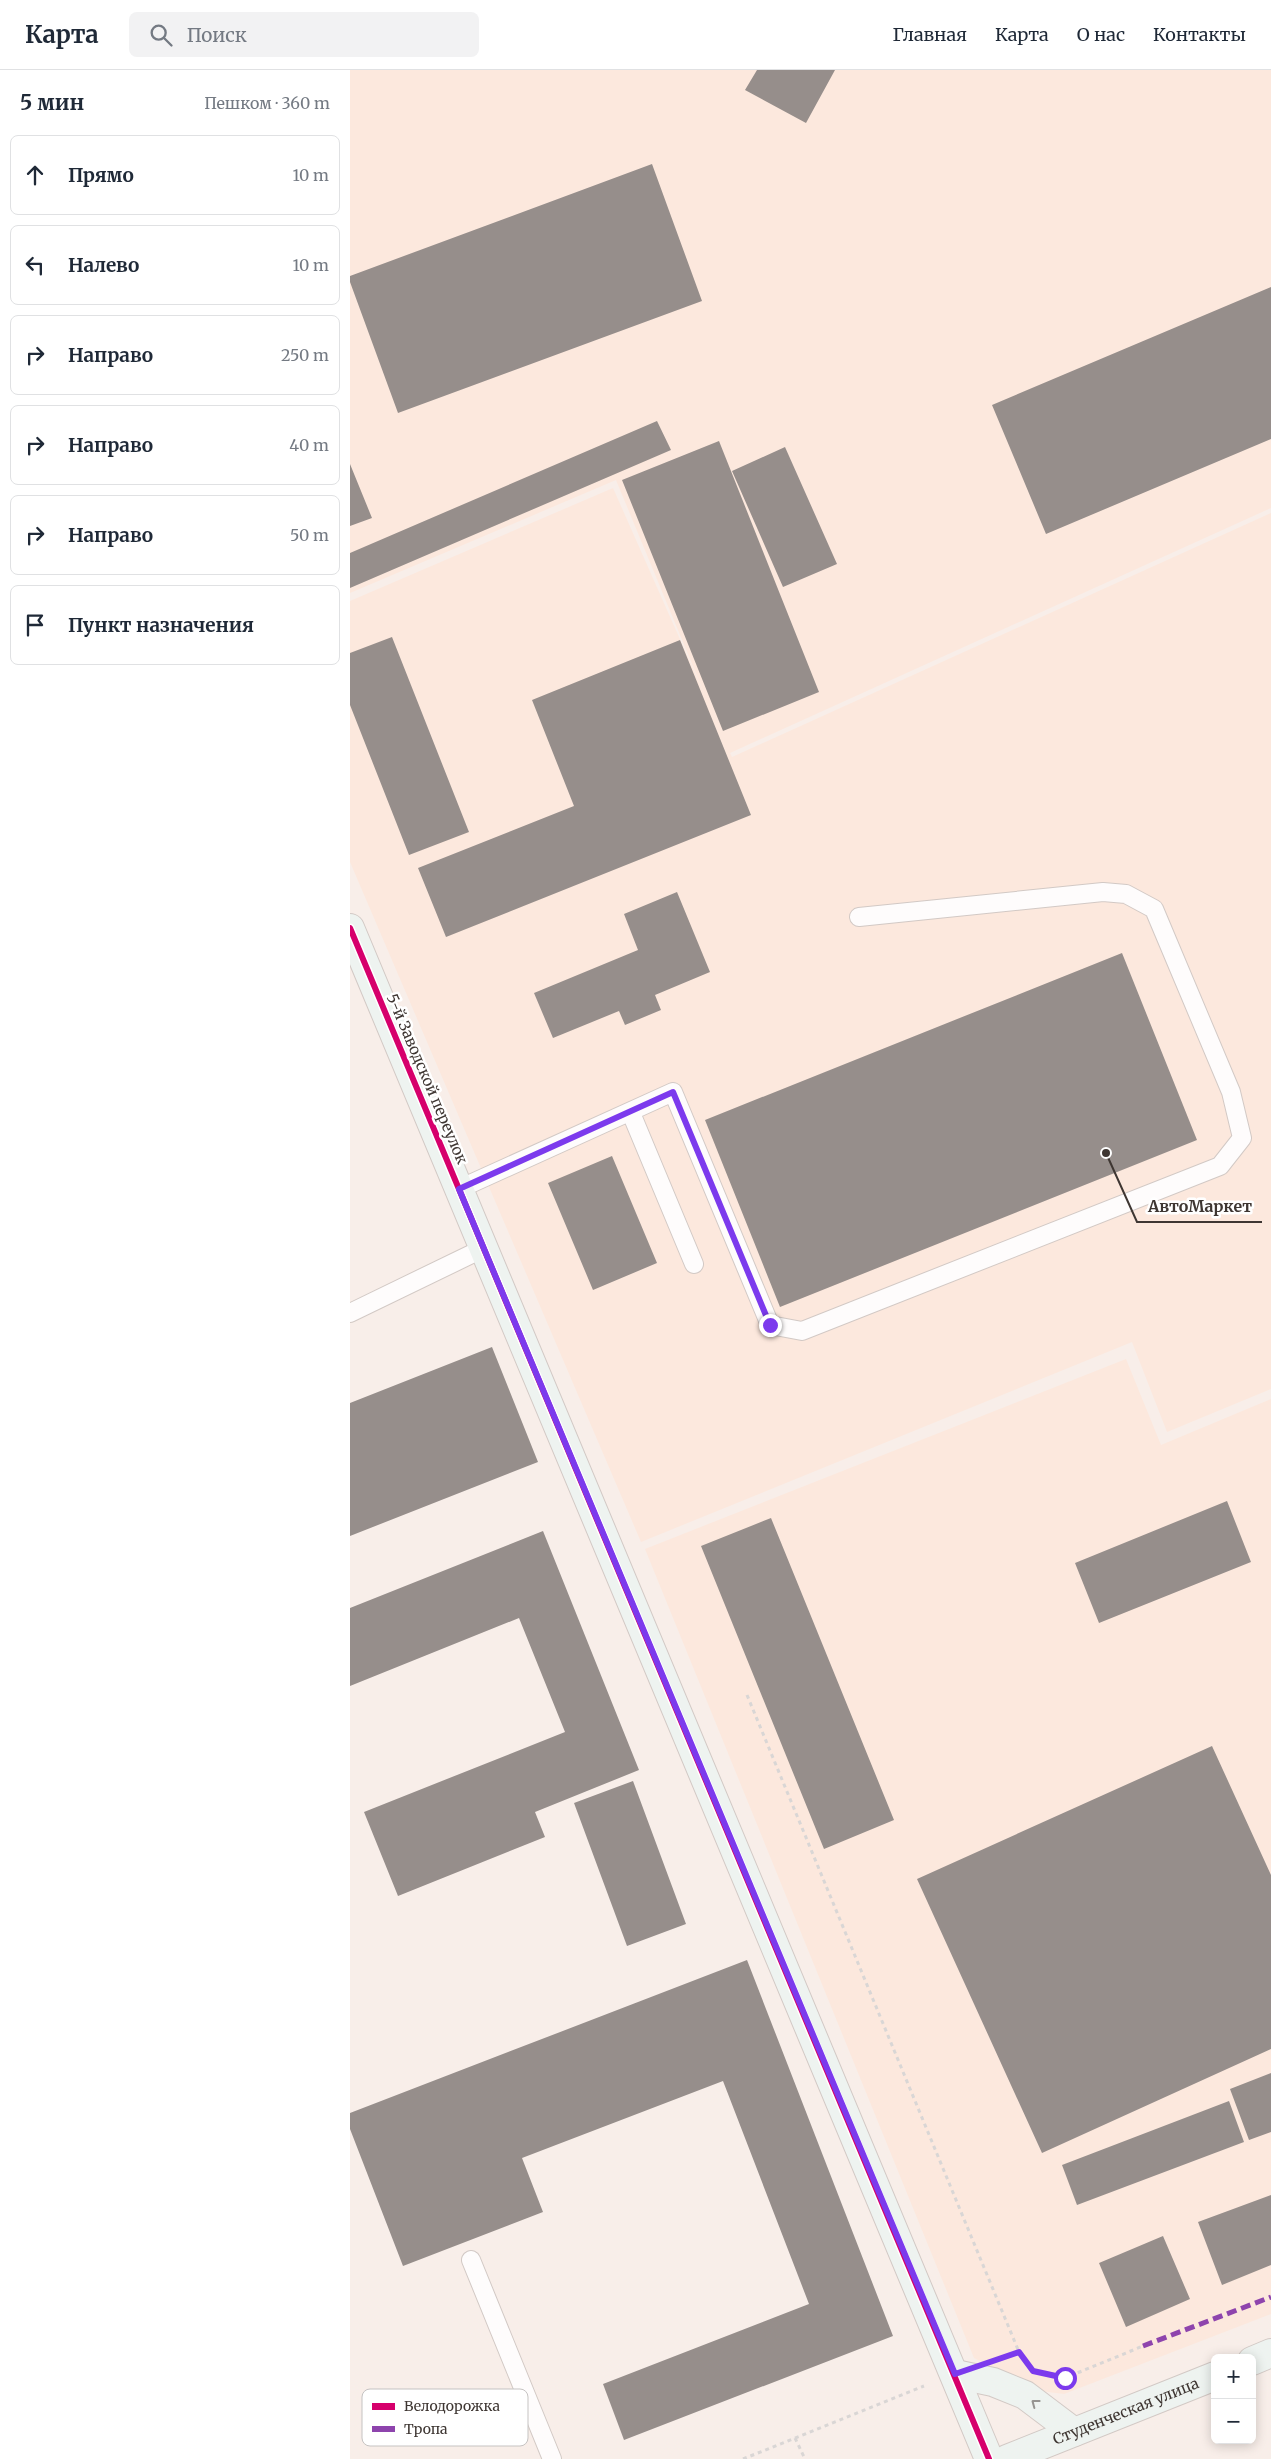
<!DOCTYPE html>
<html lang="ru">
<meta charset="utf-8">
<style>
:root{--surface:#fff;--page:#f2f2f3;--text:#1f2937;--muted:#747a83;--line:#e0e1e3}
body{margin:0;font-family:Merriweather,serif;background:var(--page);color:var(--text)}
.controls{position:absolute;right:15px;bottom:15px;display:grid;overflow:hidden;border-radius:8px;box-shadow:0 2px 12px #0003}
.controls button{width:45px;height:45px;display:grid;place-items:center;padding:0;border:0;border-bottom:1px solid var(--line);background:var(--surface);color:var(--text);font:25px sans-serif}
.stop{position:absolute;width:15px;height:15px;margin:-11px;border:4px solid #7c3aed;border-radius:50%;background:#fff}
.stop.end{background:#7c3aed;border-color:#fff;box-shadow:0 1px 5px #0008}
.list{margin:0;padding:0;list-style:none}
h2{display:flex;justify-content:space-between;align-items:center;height:65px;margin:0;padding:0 20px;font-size:21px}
h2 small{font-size:16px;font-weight:400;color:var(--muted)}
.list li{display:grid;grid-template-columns:32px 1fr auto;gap:15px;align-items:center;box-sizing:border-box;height:80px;margin:0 10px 10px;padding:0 10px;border:1px solid var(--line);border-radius:8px}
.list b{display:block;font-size:19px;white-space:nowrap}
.list em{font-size:16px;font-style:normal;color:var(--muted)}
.icon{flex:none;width:28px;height:28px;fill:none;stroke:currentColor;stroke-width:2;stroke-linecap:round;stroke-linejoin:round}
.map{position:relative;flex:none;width:921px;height:2389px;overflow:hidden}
header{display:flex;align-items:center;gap:30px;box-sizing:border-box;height:70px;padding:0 25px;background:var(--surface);border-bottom:1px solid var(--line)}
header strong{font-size:24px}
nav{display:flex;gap:28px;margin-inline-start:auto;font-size:18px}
.search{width:350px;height:45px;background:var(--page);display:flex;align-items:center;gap:12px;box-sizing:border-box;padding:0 18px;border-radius:8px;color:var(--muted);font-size:19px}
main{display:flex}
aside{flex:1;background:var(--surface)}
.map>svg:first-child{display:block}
.built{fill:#fce8dd}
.building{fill:#968e8b}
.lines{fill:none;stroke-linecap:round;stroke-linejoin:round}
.lane-casing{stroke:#d2c9c5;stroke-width:20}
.secondary-casing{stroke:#d2c9c5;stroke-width:30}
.path{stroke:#d9d6d5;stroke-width:3;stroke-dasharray:4 4;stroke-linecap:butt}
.lane{stroke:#fefcfc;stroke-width:18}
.secondary{stroke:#eef3f0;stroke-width:28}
.quiet{stroke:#8e44ad;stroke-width:5;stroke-dasharray:10 5;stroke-linecap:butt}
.cycleway-casing{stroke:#fff;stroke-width:9}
.cycleway{stroke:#d6006c;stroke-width:6}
.oneway{stroke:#969491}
.route{stroke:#7c3aed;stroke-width:6}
.labels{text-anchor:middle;stroke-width:5;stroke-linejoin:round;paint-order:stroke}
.street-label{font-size:15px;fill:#3e3632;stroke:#fff}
.key{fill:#fff;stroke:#c5c3c2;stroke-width:1}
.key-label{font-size:14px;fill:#3e3632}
.leader{fill:none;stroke:#3e3632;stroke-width:2}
.callout-dot{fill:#3e3632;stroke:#fff;stroke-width:2}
.callout-label{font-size:16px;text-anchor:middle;font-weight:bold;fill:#3e3632;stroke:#fff;stroke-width:5;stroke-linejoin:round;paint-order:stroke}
</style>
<header>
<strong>Карта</strong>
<div class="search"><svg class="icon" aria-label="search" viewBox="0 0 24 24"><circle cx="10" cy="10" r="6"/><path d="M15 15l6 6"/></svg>Поиск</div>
<nav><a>Главная</a><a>Карта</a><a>О нас</a><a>Контакты</a></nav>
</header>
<main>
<aside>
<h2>5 мин<small>Пешком · 360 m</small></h2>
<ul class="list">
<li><svg class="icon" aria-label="ahead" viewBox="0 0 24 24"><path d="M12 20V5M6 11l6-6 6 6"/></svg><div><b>Прямо</b></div><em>10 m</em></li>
<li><svg class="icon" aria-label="left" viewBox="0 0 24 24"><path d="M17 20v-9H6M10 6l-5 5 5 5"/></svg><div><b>Налево</b></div><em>10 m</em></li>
<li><svg class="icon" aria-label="right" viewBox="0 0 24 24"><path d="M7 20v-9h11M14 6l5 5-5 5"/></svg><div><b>Направо</b></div><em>250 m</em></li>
<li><svg class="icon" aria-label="right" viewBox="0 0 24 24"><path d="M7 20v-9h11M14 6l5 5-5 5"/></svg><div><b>Направо</b></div><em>40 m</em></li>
<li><svg class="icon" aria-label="right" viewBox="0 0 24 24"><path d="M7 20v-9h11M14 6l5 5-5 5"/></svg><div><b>Направо</b></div><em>50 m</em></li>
<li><svg class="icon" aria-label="arrive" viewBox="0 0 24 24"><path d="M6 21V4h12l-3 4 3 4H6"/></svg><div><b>Пункт назначения</b></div></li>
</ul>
</aside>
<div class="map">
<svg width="921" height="2389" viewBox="0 0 921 2389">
<rect width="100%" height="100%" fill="#f8eee9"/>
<path class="built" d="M0,0H921V438L380,683L382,687L921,443V1319L817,1362L782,1272L291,1472L0,792V531L263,418L356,628L266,410L0,523Z
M776,1289L811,1375L921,1329V2244L714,2324L690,2321L624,2288L295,1479Z"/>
<path class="building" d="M407,0H485L456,53L395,20Z
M302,94L352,231L48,343L0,212V206Z
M921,217V369L696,464L642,335Z
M307,351L321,380L0,518V483Z
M369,371L469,622L373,661L272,410Z
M435,377L487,494L433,517L382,401Z
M0,394L22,448L0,456Z
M42,567L119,762L59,785L0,635V583Z
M330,570L401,745L96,867L68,798L224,736L182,630Z
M327,822L360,902L305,925L311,940L275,955L269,941L203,968L184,923L288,880L274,844Z
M772,883L847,1070L430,1237L355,1050Z
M262,1086L307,1193L243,1220L198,1113Z
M142,1277L188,1392L0,1466V1333Z
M877,1431L901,1492L749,1553L725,1493Z
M421,1448L544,1750L474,1779L351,1476Z
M193,1461L289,1700L185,1742L195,1767L48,1826L14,1742L215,1662L169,1548L0,1616V1538Z
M862,1676L921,1805V1979L692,2083L567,1809Z
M283,1711L336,1854L277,1876L224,1733Z
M397,1890L543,2266L274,2370L253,2314L459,2234L373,2011L172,2088L193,2142L53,2196L0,2059V2043Z
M921,2003V2062L899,2070L880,2019Z
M879,2031L894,2072L727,2135L712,2095Z
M921,2125V2195L872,2215L848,2152Z
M813,2166L840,2229L776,2257L749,2193Z"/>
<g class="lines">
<g class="lane-casing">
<path id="lane" d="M281,1043L344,1194
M109,1119L323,1022L420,1255L452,1261L870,1096L892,1068L881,1022L804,839L776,824L753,822L509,847
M0,1243L134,1178
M121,2190L202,2389"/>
</g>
<g class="secondary-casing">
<g id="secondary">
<path d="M0,858L639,2389"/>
<path d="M902,2291L921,2283"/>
<path d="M605,2304L643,2312L675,2325L724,2362"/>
<path id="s1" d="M657,2389L865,2306"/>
</g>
</g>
<path class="path" d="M397,1625L669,2282L673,2288
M705,2306L715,2308L793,2276
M445,2368L455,2389
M393,2389L574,2316"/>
<use href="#lane" class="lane"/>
<use href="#secondary" class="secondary"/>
<path class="quiet" d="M793,2276L921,2227"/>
<g class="cycleway-casing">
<path id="cycleway" d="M0,858L639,2389"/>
</g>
<use href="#cycleway" class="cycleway"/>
</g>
<defs><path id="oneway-chevron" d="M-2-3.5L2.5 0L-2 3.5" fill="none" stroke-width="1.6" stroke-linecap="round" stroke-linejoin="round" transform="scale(1.25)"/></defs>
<use class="oneway" href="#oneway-chevron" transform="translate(685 2333) rotate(-143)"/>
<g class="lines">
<path class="route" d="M420,1255L323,1022L109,1119L605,2304L669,2282L683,2301L715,2308"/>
</g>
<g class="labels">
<g class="street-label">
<text transform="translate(77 1009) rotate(67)" y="5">5-й Заводской переулок</text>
<text dy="5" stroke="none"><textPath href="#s1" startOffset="128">Студенческая улица</textPath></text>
</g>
</g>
<rect x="12" y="2319" width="166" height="57" rx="8" class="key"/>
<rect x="22" y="2333" width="23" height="7" fill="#d6006c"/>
<rect x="22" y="2356" width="23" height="6" fill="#8e44ad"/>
<g class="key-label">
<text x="54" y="2341">Велодорожка</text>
<text x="54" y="2364">Тропа</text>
</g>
<path class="leader" d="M756 1083L787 1152H912"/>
<circle class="callout-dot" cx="756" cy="1083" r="5"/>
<g class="callout-label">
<text x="850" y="1142">АвтоМаркет</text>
</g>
</svg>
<div class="controls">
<button>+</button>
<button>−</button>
</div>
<div class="stop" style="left:715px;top:2308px"></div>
<div class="stop end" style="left:420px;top:1255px"></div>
</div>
</main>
